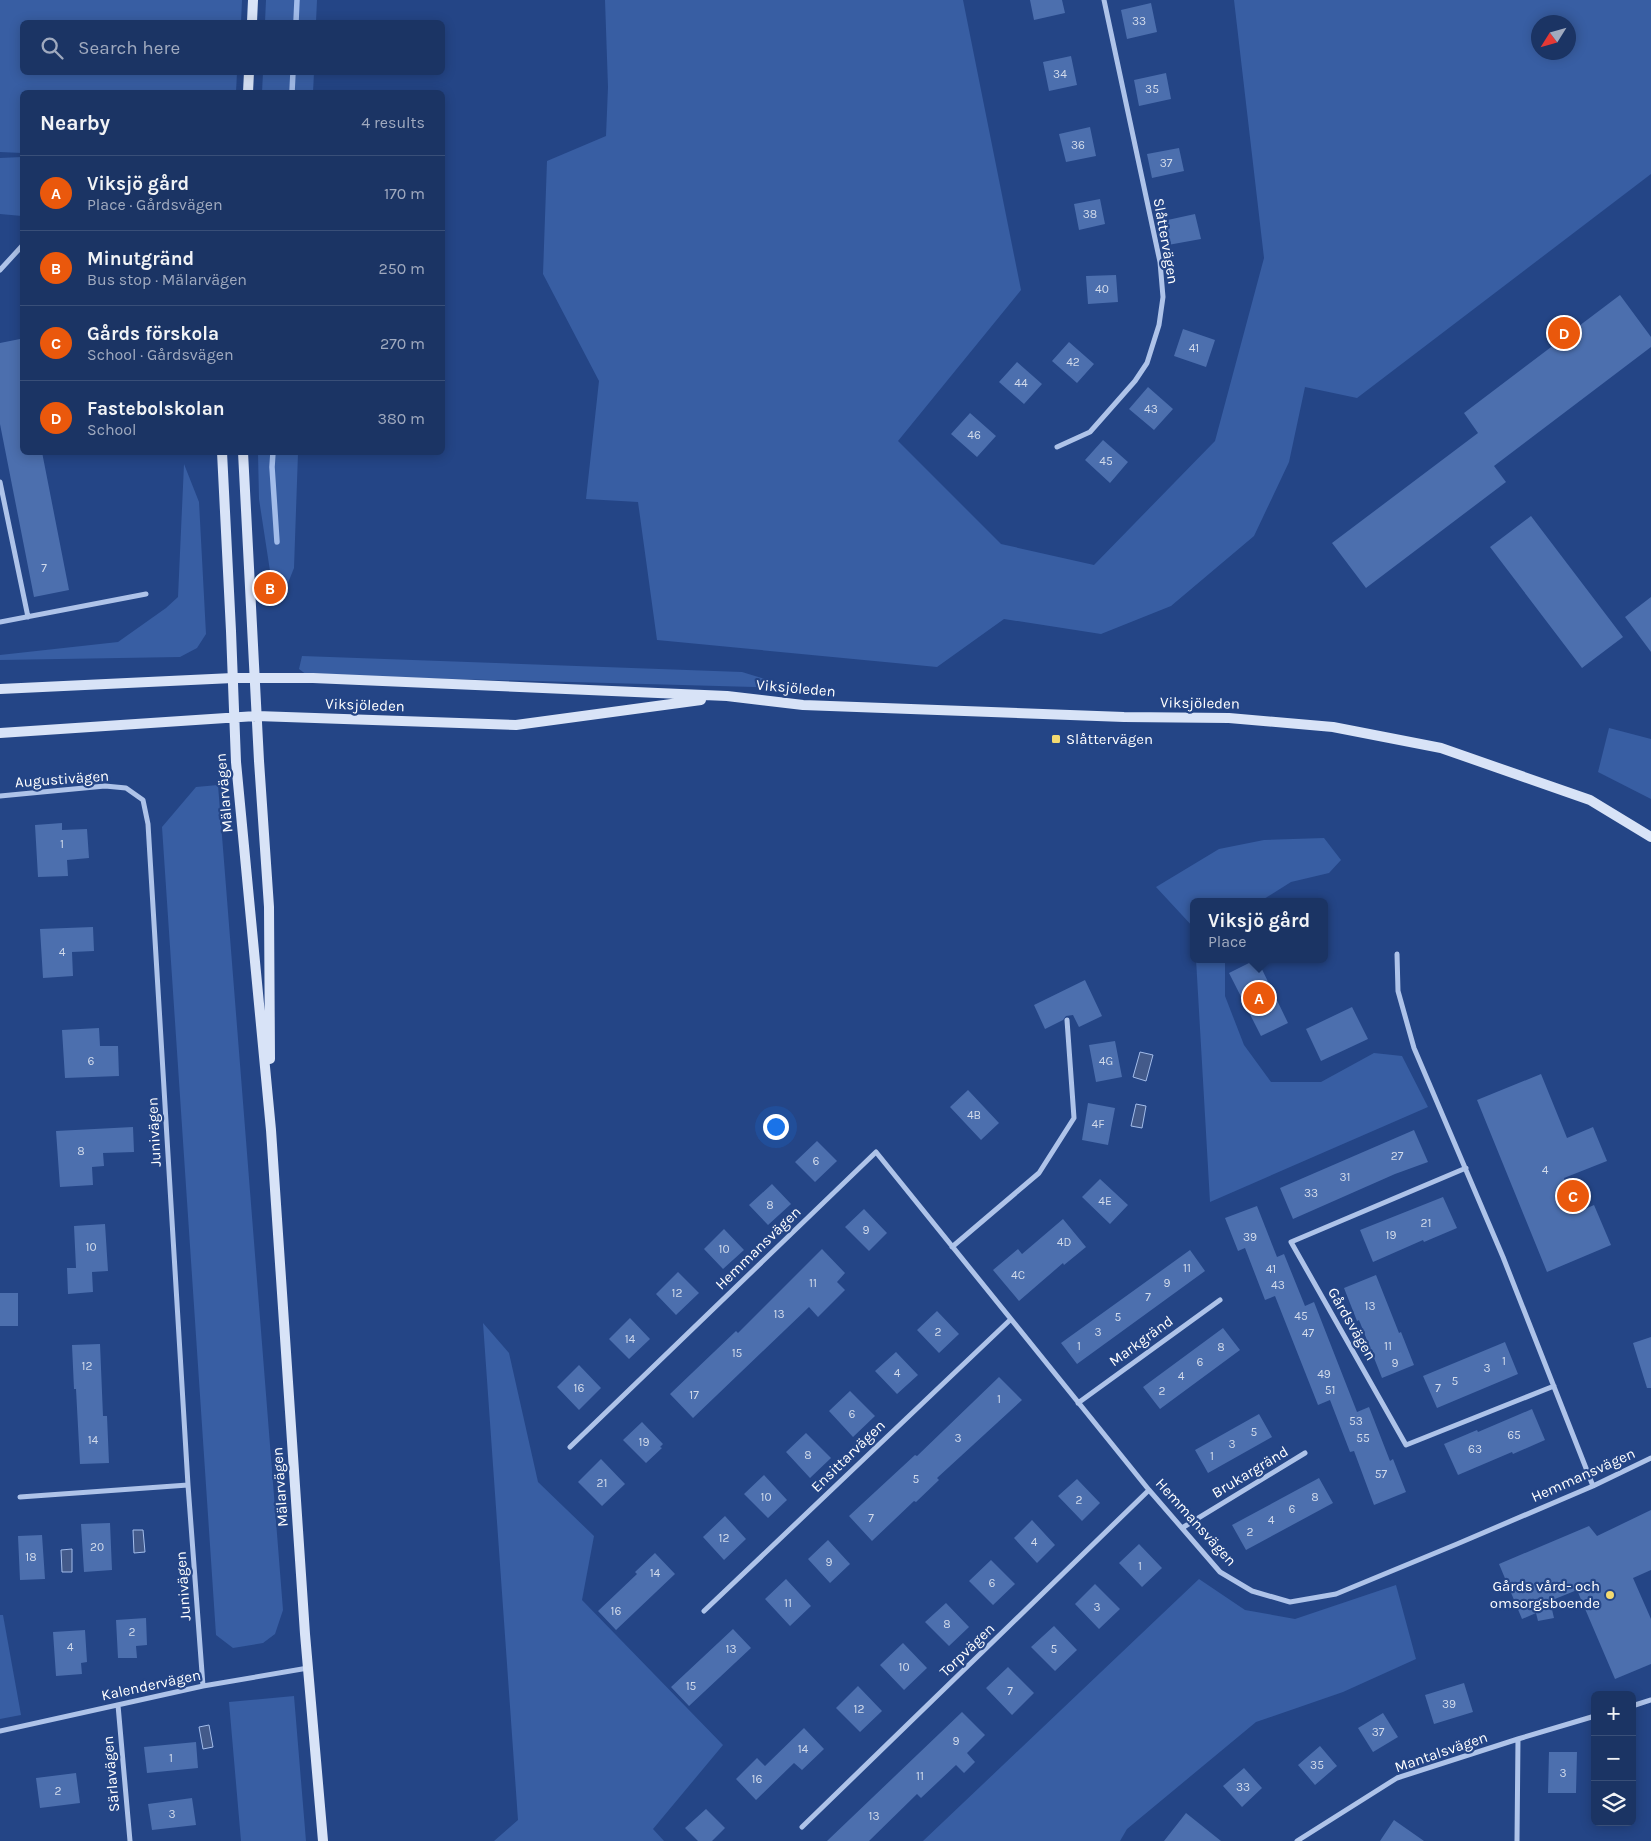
<!DOCTYPE html>
<meta charset="utf-8">
<style>
:root{--surface:#1b3464;--page:#283f6d;--text:#f1f3f6;--muted:#a0aabf;--line:#394f78;--accent:#ea580c}
body{margin:0;font-family:Karla,sans-serif;background:var(--page);color:var(--text)}
.controls{position:absolute;right:15px;bottom:15px;display:grid;overflow:hidden;border-radius:8px;box-shadow:0 2px 12px #0003}
.controls button{width:45px;height:45px;display:grid;place-items:center;padding:0;border:0;border-bottom:1px solid var(--line);background:var(--surface);color:var(--text);font:25px sans-serif}
.compass{position:absolute;left:1531px;top:15px;width:45px;height:45px;border-radius:50%;background:var(--surface);box-shadow:0 2px 12px #0003;rotate:233deg}
.you{position:absolute;left:775px;top:1126px;width:18px;height:18px;margin:-12px;border:4px solid #fff;border-radius:50%;background:#1a73e8;box-shadow:0 0 0 8px #1a73e833}
.badge{display:grid;place-items:center;width:32px;height:32px;border-radius:50%;background:var(--accent);color:#fff;font-size:16px;font-weight:700}
.pin{position:absolute;translate:-50% -50%;border:2px solid #fff;box-shadow:0 1px 5px #0006}
.popup{position:absolute;left:1190px;top:898px;width:138px;height:65px;box-sizing:border-box;display:grid;place-content:center;border-radius:8px;background:var(--surface);filter:drop-shadow(0 1px 4px #0005);font-size:16px;white-space:nowrap;color:var(--muted)}
.popup b{font-size:19px;color:var(--text)}
.popup::after{content:'';position:absolute;left:50%;top:100%;margin-left:-10px;border:10px solid transparent;border-top-color:var(--surface)}
.list{margin:0;padding:0;list-style:none}
h2{display:flex;justify-content:space-between;align-items:center;height:65px;margin:0;padding:0 20px;font-size:21px}
h2 small{font-size:16px;font-weight:400;color:var(--muted)}
.list li{display:grid;grid-template-columns:32px 1fr auto;gap:15px;align-items:center;box-sizing:border-box;height:75px;padding:0 20px;border-top:1px solid var(--line)}
.list b{display:block;font-size:19px;white-space:nowrap}
.list p{margin:0;font-size:16px;white-space:nowrap;color:var(--muted)}
.list em{font-size:16px;font-style:normal;color:var(--muted)}
.icon{flex:none;width:28px;height:28px;fill:none;stroke:currentColor;stroke-width:2;stroke-linecap:round;stroke-linejoin:round}
.map{position:relative;flex:none;width:1651px;height:1841px;overflow:hidden}
.search{position:absolute;background:var(--surface);box-shadow:0 2px 12px #0003;left:20px;top:20px;width:425px;height:55px;display:flex;align-items:center;gap:12px;box-sizing:border-box;padding:0 18px;border-radius:8px;color:var(--muted);font-size:19px}
.panel{position:absolute;background:var(--surface);box-shadow:0 2px 12px #0003;left:20px;top:90px;width:425px;height:365px;border-radius:8px}
.map>svg:first-child{display:block}
.green{fill:#385ea3;fill-rule:evenodd}
.water{fill:#435a8a;stroke:#a2bcea}
.lines{fill:none;stroke-linecap:round;stroke-linejoin:round}
.stream{stroke:#a2bcea;stroke-width:5.5}
.building{fill:#4c6fae}
.street{stroke:#aec3e9;stroke-width:5}
.secondary{stroke:#d8e3f7;stroke-width:10}
.poi-dot{fill:#f3da71;stroke:#244586;stroke-width:2}
.labels{text-anchor:middle;stroke-width:4.5;stroke-linejoin:round;paint-order:stroke}
.number-label{font-size:12px;fill:#d2dbeb}
.street-label{font-size:15px;fill:#fff;stroke:#244586}
.poi-label{font-size:15px;fill:#fff;stroke:#244586;text-anchor:start}
</style>
<div class="map">
<svg width="1651" height="1841" viewBox="0 0 1651 1841">
<rect width="100%" height="100%" fill="#244586"/>
<path class="green" d="M0,0H242L241,22H22V72L237,73L236,92H22V153L0,152Z
M266,0H317L316,22H265Z
M605,0H963L1021,290L898,441L1001,544L1094,565L1215,441L1264,258L1234,0H1651V174L1357,398L1305,387L1289,462L1254,536L1171,606L1101,634L1004,619L937,667L657,640L638,502L586,499L599,381L543,274L547,161L606,136L608,87ZM1538,22H1568V52H1538Z
M263,73H314L313,92H262Z
M22,157V216L0,214V158Z
M258,453H298L294,568L286,588L272,584L259,499Z
M184,464L199,502L206,634L197,648L180,657L0,660V655L118,642L166,608L178,597Z
M302,656L742,672L794,688L307,675L299,669Z
M1609,728L1651,739V799L1598,772Z
M218,785L283,1610L275,1634L263,1643L233,1648L216,1635L162,827L196,787Z
M1324,838L1341,860L1329,873L1291,882L1259,902H1194V928L1156,887L1219,849L1264,840Z
M1196,959H1225V996L1244,1045L1271,1082H1321L1374,1053L1402,1056L1428,1107L1210,1202Z
M483,1323L509,1353L538,1482L594,1536L582,1600L723,1745L653,1829L664,1841H494L518,1820Z
M1199,1579L1245,1610L1295,1619L1396,1585L1416,1659L1343,1692L1256,1722L1127,1829L1120,1841H923Z
M0,1615H3L21,1715L0,1719Z
M294,1696L306,1841H241L229,1702Z"/>
<path class="water" d="M1140,1052L1153,1055L1146,1081L1133,1077Z
M1136,1104L1146,1106L1142,1128L1131,1126Z
M133,1530H143L145,1552L134,1553Z
M72,1549V1572H62L61,1550Z
M209,1725L213,1747L203,1749L199,1727Z"/>
<g class="lines">
<path class="stream" d="M296,22L297,0
M292,92L293,72
M273,452L272,467L277,542"/>
</g>
<path class="building" d="M1030,0H1062L1065,13L1034,20Z
M1151,3L1157,32L1127,39L1121,10Z
M1071,56L1077,85L1049,91L1043,62Z
M1166,73L1171,99L1139,106L1134,80Z
M1090,127L1096,156L1066,162L1059,134Z
M1179,148L1184,171L1152,178L1147,154Z
M1100,199L1105,224L1079,230L1074,204Z
M1195,214L1201,239L1168,245L1163,221Z
M1116,275L1118,302L1088,304L1086,276Z
M1620,295L1651,337V347L1494,466L1506,482L1366,588L1332,543L1478,433L1464,413Z
M1183,329L1215,340L1206,367L1174,356Z
M20,339L22,354V452H42L69,590L34,597L0,424V343Z
M1069,342L1094,364L1077,383L1052,361Z
M1017,362L1042,384L1024,404L999,382Z
M1148,387L1173,409L1154,430L1129,409Z
M970,413L996,436L977,457L951,434Z
M1103,440L1128,462L1110,483L1085,460Z
M1531,516L1623,637L1582,668L1490,547Z
M1651,597V652L1625,617Z
M62,823V830L87,829L89,858L67,860L68,876L38,877L35,825Z
M93,927L94,951L72,952L73,976L43,978L40,929Z
M1257,959L1288,1023L1261,1036L1229,973Z
M1085,980L1102,1016L1079,1027L1073,1015L1066,1016L1063,1020L1045,1029L1034,1005Z
M1352,1007L1368,1039L1321,1061L1306,1029Z
M99,1028L100,1046H118L119,1076L65,1078L62,1030Z
M1115,1041L1122,1077L1096,1082L1089,1045Z
M1541,1074L1567,1138L1593,1127L1607,1161L1564,1178L1578,1212L1594,1205L1611,1245L1547,1272L1477,1100Z
M968,1090L999,1123L981,1140L950,1107Z
M1088,1103L1115,1108L1108,1145L1082,1140Z
M133,1127L134,1152L103,1153L104,1166L92,1167L93,1185L60,1187L56,1131Z
M1414,1130L1428,1162L1395,1174L1293,1219L1280,1188Z
M817,1141L837,1161L815,1182L795,1162Z
M1100,1179L1128,1205L1110,1224L1082,1197Z
M772,1184L791,1204L768,1225L749,1205Z
M1443,1197L1457,1228L1424,1242L1423,1240L1373,1262L1360,1230Z
M1257,1206L1277,1257L1284,1254L1305,1306L1314,1302L1357,1412L1369,1407L1390,1461L1393,1459L1406,1492L1374,1505L1354,1451L1350,1452L1330,1400L1318,1405L1275,1296L1265,1300L1245,1248L1238,1251L1225,1218Z
M864,1209L887,1233L869,1251L845,1227Z
M1063,1219L1086,1247L1064,1265L1063,1263L1019,1301L993,1270L1018,1249L1022,1254Z
M105,1224L108,1271L92,1272L93,1292L68,1294L67,1268H76L74,1226Z
M724,1229L744,1250L723,1269L704,1249Z
M822,1249L845,1273L837,1282L845,1290L818,1317L809,1307L693,1418L670,1394L736,1331L738,1333Z
M1190,1250L1205,1271L1077,1364L1061,1343Z
M678,1272L699,1293L676,1315L656,1294Z
M1376,1275L1399,1333L1401,1332L1414,1365L1382,1378L1359,1320L1357,1321L1344,1288Z
M0,1293H18V1326H0Z
M937,1311L959,1334L939,1353L917,1330Z
M630,1318L650,1339L629,1359L609,1339Z
M1223,1328L1240,1350L1160,1409L1143,1387Z
M1651,1337V1388H1647L1633,1343Z
M1505,1342L1518,1374L1437,1408L1423,1376Z
M100,1344L103,1416H107L109,1463L80,1464L76,1389H74L72,1345Z
M896,1352L918,1375L897,1394L875,1371Z
M579,1365L601,1388L579,1410L557,1387Z
M999,1377L1022,1400L937,1478L939,1480L916,1502L914,1501L872,1541L849,1516L915,1455L917,1456Z
M850,1391L875,1416L853,1437L829,1411Z
M1532,1409L1545,1440L1513,1454L1512,1452L1458,1475L1444,1444L1477,1430L1478,1432Z
M1259,1414L1272,1437L1208,1473L1195,1450Z
M642,1422L663,1444L660,1447L662,1448L646,1463L623,1440Z
M806,1433L831,1458L810,1478L786,1452Z
M601,1459L625,1484L602,1506L578,1482Z
M764,1475L787,1500L768,1518L744,1494Z
M1319,1478L1333,1503L1246,1550L1232,1525Z
M1077,1479L1100,1503L1082,1521L1058,1496Z
M1651,1510V1570L1633,1578L1651,1619V1664L1615,1679L1577,1590L1550,1601L1554,1618L1538,1621L1536,1613L1522,1619L1499,1564L1589,1526L1597,1536Z
M725,1516L746,1539L724,1560L703,1537Z
M1032,1520L1055,1545L1037,1563L1014,1538Z
M110,1523L112,1570L84,1572L81,1524Z
M42,1535L45,1579L20,1580L18,1536Z
M828,1540L850,1564L830,1583L808,1559Z
M1139,1544L1162,1568L1142,1587L1119,1563Z
M655,1553L675,1574L616,1630L598,1611L637,1574L635,1572Z
M991,1560L1015,1584L993,1605L969,1581Z
M786,1579L811,1606L790,1626L765,1599Z
M1095,1584L1120,1609L1099,1629L1075,1604Z
M946,1603L969,1627L949,1646L925,1622Z
M146,1618L147,1645L136,1646L137,1658H118L116,1620Z
M1054,1626L1077,1650L1055,1671L1031,1647Z
M733,1629L751,1648L689,1706L671,1687Z
M85,1630L87,1662L81,1663L82,1674L56,1676L53,1632Z
M903,1643L927,1668L904,1690L880,1665Z
M1008,1667L1034,1693L1012,1715L986,1688Z
M1464,1683L1473,1712L1434,1724L1425,1695Z
M858,1686L882,1711L860,1732L836,1708Z
M962,1712L985,1735L967,1753L975,1762L964,1773L956,1765L921,1798L917,1794L869,1841H827Z
M1383,1713L1398,1737L1373,1752L1358,1728Z
M804,1728L824,1749L802,1770L794,1763L756,1800L736,1779L757,1758L765,1766Z
M196,1742L198,1768L147,1773L144,1747Z
M1320,1746L1337,1766L1315,1785L1298,1765Z
M1549,1752H1577L1576,1793H1548Z
M1244,1768L1262,1788L1242,1807L1223,1786Z
M76,1773L80,1803L40,1808L36,1778Z
M192,1798L196,1825L152,1830L148,1804Z
M706,1809L725,1828L712,1841H698L685,1828Z
M1186,1813L1221,1841H1164Z
M1394,1820L1424,1841H1380Z"/>
<g class="lines">
<path class="street" d="M0,270L22,246
M1057,447L1090,432L1135,381L1147,363L1159,325L1163,297L1160,262L1104,0
M0,482L28,617
M0,622L146,594
M0,796L105,786L126,788L143,800L148,824L188,1485L203,1686
M1397,954L1398,991L1414,1048L1503,1257L1593,1486
M1466,1168L1291,1242L1406,1445L1554,1386
M952,1247L1039,1173L1074,1118L1067,1020
M1078,1403L1220,1300
M570,1447L876,1152L1149,1490L1220,1572L1252,1591L1290,1602L1336,1594L1457,1544L1593,1486L1651,1458
M20,1497L188,1485
M1182,1528L1305,1453
M704,1611L1010,1320
M118,1705L130,1841
M1632,1706L1651,1700
M0,1731L203,1686L308,1668
M802,1827L1149,1490
M1297,1841L1397,1778L1518,1739L1595,1716
M1517,1841L1518,1739"/>
<path class="secondary" d="M252,22L253,0
M248,92L249,72
M222,452L231,631L236,762L271,1130L305,1634L323,1841
M243,452L259,761L269,907L270,1059
M0,689L233,678H313L727,696L803,705L1124,717L1229,718L1333,727L1441,748L1590,800L1651,837
M0,733L257,716L516,725L701,700"/>
</g>
<g class="poi-dot">
<rect x="1051" y="734" width="10" height="10" rx="2.5"/>
<circle cx="1610" cy="1595" r="5"/>
</g>
<g class="labels">
<g class="number-label">
<text x="1139" y="25">33</text>
<text x="1060" y="78">34</text>
<text x="1152" y="93">35</text>
<text x="1078" y="149">36</text>
<text x="1166" y="167">37</text>
<text x="1090" y="218">38</text>
<text x="1102" y="293">40</text>
<text x="1194" y="352">41</text>
<text x="1073" y="366">42</text>
<text x="1021" y="387">44</text>
<text x="1151" y="413">43</text>
<text x="974" y="439">46</text>
<text x="1106" y="465">45</text>
<text x="44" y="572">7</text>
<text x="62" y="848">1</text>
<text x="62" y="956">4</text>
<text x="91" y="1065">6</text>
<text x="1106" y="1065">4G</text>
<text x="974" y="1119">4B</text>
<text x="1098" y="1128">4F</text>
<text x="81" y="1155">8</text>
<text x="1397" y="1160">27</text>
<text x="816" y="1165">6</text>
<text x="1545" y="1174">4</text>
<text x="1345" y="1181">31</text>
<text x="1311" y="1197">33</text>
<text x="1105" y="1205">4E</text>
<text x="770" y="1209">8</text>
<text x="1426" y="1227">21</text>
<text x="866" y="1234">9</text>
<text x="1391" y="1239">19</text>
<text x="1250" y="1241">39</text>
<text x="1064" y="1246">4D</text>
<text x="91" y="1251">10</text>
<text x="724" y="1253">10</text>
<text x="1187" y="1272">11</text>
<text x="1271" y="1273">41</text>
<text x="1018" y="1279">4C</text>
<text x="813" y="1287">11</text>
<text x="1167" y="1287">9</text>
<text x="1278" y="1289">43</text>
<text x="677" y="1297">12</text>
<text x="1148" y="1301">7</text>
<text x="1370" y="1310">13</text>
<text x="779" y="1318">13</text>
<text x="1301" y="1320">45</text>
<text x="1118" y="1321">5</text>
<text x="938" y="1336">2</text>
<text x="1098" y="1336">3</text>
<text x="1308" y="1337">47</text>
<text x="630" y="1343">14</text>
<text x="1079" y="1350">1</text>
<text x="1388" y="1350">11</text>
<text x="1221" y="1351">8</text>
<text x="737" y="1357">15</text>
<text x="1504" y="1365">1</text>
<text x="1200" y="1366">6</text>
<text x="1395" y="1367">9</text>
<text x="87" y="1370">12</text>
<text x="1487" y="1372">3</text>
<text x="897" y="1377">4</text>
<text x="1324" y="1378">49</text>
<text x="1181" y="1380">4</text>
<text x="1455" y="1385">5</text>
<text x="579" y="1392">16</text>
<text x="1438" y="1392">7</text>
<text x="1330" y="1394">51</text>
<text x="1162" y="1395">2</text>
<text x="694" y="1399">17</text>
<text x="999" y="1403">1</text>
<text x="852" y="1418">6</text>
<text x="1356" y="1425">53</text>
<text x="1254" y="1436">5</text>
<text x="1514" y="1439">65</text>
<text x="958" y="1442">3</text>
<text x="1363" y="1442">55</text>
<text x="93" y="1444">14</text>
<text x="644" y="1446">19</text>
<text x="1232" y="1448">3</text>
<text x="1475" y="1453">63</text>
<text x="808" y="1459">8</text>
<text x="1212" y="1460">1</text>
<text x="1381" y="1478">57</text>
<text x="916" y="1483">5</text>
<text x="602" y="1487">21</text>
<text x="766" y="1501">10</text>
<text x="1315" y="1501">8</text>
<text x="1079" y="1504">2</text>
<text x="1292" y="1513">6</text>
<text x="871" y="1522">7</text>
<text x="1271" y="1524">4</text>
<text x="1250" y="1536">2</text>
<text x="724" y="1542">12</text>
<text x="1034" y="1546">4</text>
<text x="97" y="1551">20</text>
<text x="31" y="1561">18</text>
<text x="829" y="1566">9</text>
<text x="1140" y="1570">1</text>
<text x="655" y="1577">14</text>
<text x="992" y="1587">6</text>
<text x="788" y="1607">11</text>
<text x="1097" y="1611">3</text>
<text x="616" y="1615">16</text>
<text x="947" y="1628">8</text>
<text x="132" y="1636">2</text>
<text x="70" y="1651">4</text>
<text x="731" y="1653">13</text>
<text x="1054" y="1653">5</text>
<text x="904" y="1671">10</text>
<text x="691" y="1690">15</text>
<text x="1010" y="1695">7</text>
<text x="1449" y="1708">39</text>
<text x="859" y="1713">12</text>
<text x="1378" y="1736">37</text>
<text x="956" y="1745">9</text>
<text x="803" y="1753">14</text>
<text x="171" y="1762">1</text>
<text x="1317" y="1769">35</text>
<text x="1563" y="1777">3</text>
<text x="920" y="1780">11</text>
<text x="757" y="1783">16</text>
<text x="1243" y="1791">33</text>
<text x="58" y="1795">2</text>
<text x="172" y="1818">3</text>
<text x="874" y="1820">13</text>
</g>
<g class="street-label">
<text transform="translate(1166 241) rotate(80)" y="5">Slåttervägen</text>
<text transform="translate(796 688) rotate(5)" y="5">Viksjöleden</text>
<text transform="translate(1200 703) rotate(1)" y="5">Viksjöleden</text>
<text transform="translate(365 705) rotate(2)" y="5">Viksjöleden</text>
<text transform="translate(62 779) rotate(-4)" y="5">Augustivägen</text>
<text transform="translate(224 793) rotate(-95)" y="5">Mälarvägen</text>
<text transform="translate(154 1132) rotate(-93)" y="5">Junivägen</text>
<text transform="translate(758 1248) rotate(-44)" y="5">Hemmansvägen</text>
<text transform="translate(1352 1324) rotate(60)" y="5">Gårdsvägen</text>
<text transform="translate(1141 1341) rotate(-36)" y="5">Markgränd</text>
<text transform="translate(848 1456) rotate(-44)" y="5">Ensittarvägen</text>
<text transform="translate(1250 1472) rotate(-31)" y="5">Brukargränd</text>
<text transform="translate(1583 1475) rotate(-24)" y="5">Hemmansvägen</text>
<text transform="translate(280 1487) rotate(-94)" y="5">Mälarvägen</text>
<text transform="translate(1196 1522) rotate(48)" y="5">Hemmansvägen</text>
<text transform="translate(183 1586) rotate(-94)" y="5">Junivägen</text>
<text transform="translate(967 1650) rotate(-44)" y="5">Torpvägen</text>
<text transform="translate(151 1685) rotate(-12)" y="5">Kalendervägen</text>
<text transform="translate(1441 1752) rotate(-19)" y="5">Mantalsvägen</text>
<text transform="translate(111 1774) rotate(-95)" y="5">Särlavägen</text>
</g>
<g class="poi-label">
<text x="1066" y="744">Slåttervägen</text>
<text x="1600" y="1591" text-anchor="end">Gårds vård- och<tspan x="1600" dy="17">omsorgsboende</tspan></text>
</g>
</g>
</svg>
<div class="controls">
<button>+</button>
<button>−</button>
<button><svg class="icon" aria-label="layers" viewBox="0 0 24 24"><path d="M12 4l9 5-9 5-9-5zM3 14l9 5 9-5"/></svg></button>
</div>
<svg class="compass" viewBox="-18 -18 36 36"><path d="M0-13l5 13h-10z" fill="#e53935"/><path d="M0 13l5-13h-10z" fill="#a0aabf"/></svg>
<div class="you"></div>
<div class="pin badge" style="left:1259px;top:998px">A</div>
<div class="popup"><b>Viksjö gård</b>Place</div>
<div class="pin badge" style="left:270px;top:588px">B</div>
<div class="pin badge" style="left:1573px;top:1196px">C</div>
<div class="pin badge" style="left:1564px;top:333px">D</div>
<div class="search"><svg class="icon" aria-label="search" viewBox="0 0 24 24"><circle cx="10" cy="10" r="6"/><path d="M15 15l6 6"/></svg>Search here</div>
<section class="panel">
<h2>Nearby<small>4 results</small></h2>
<ul class="list">
<li><span class="badge">A</span><div><b>Viksjö gård</b><p>Place · Gårdsvägen</p></div><em>170 m</em></li>
<li><span class="badge">B</span><div><b>Minutgränd</b><p>Bus stop · Mälarvägen</p></div><em>250 m</em></li>
<li><span class="badge">C</span><div><b>Gårds förskola</b><p>School · Gårdsvägen</p></div><em>270 m</em></li>
<li><span class="badge">D</span><div><b>Fastebolskolan</b><p>School</p></div><em>380 m</em></li>
</ul>
</section>
</div>
